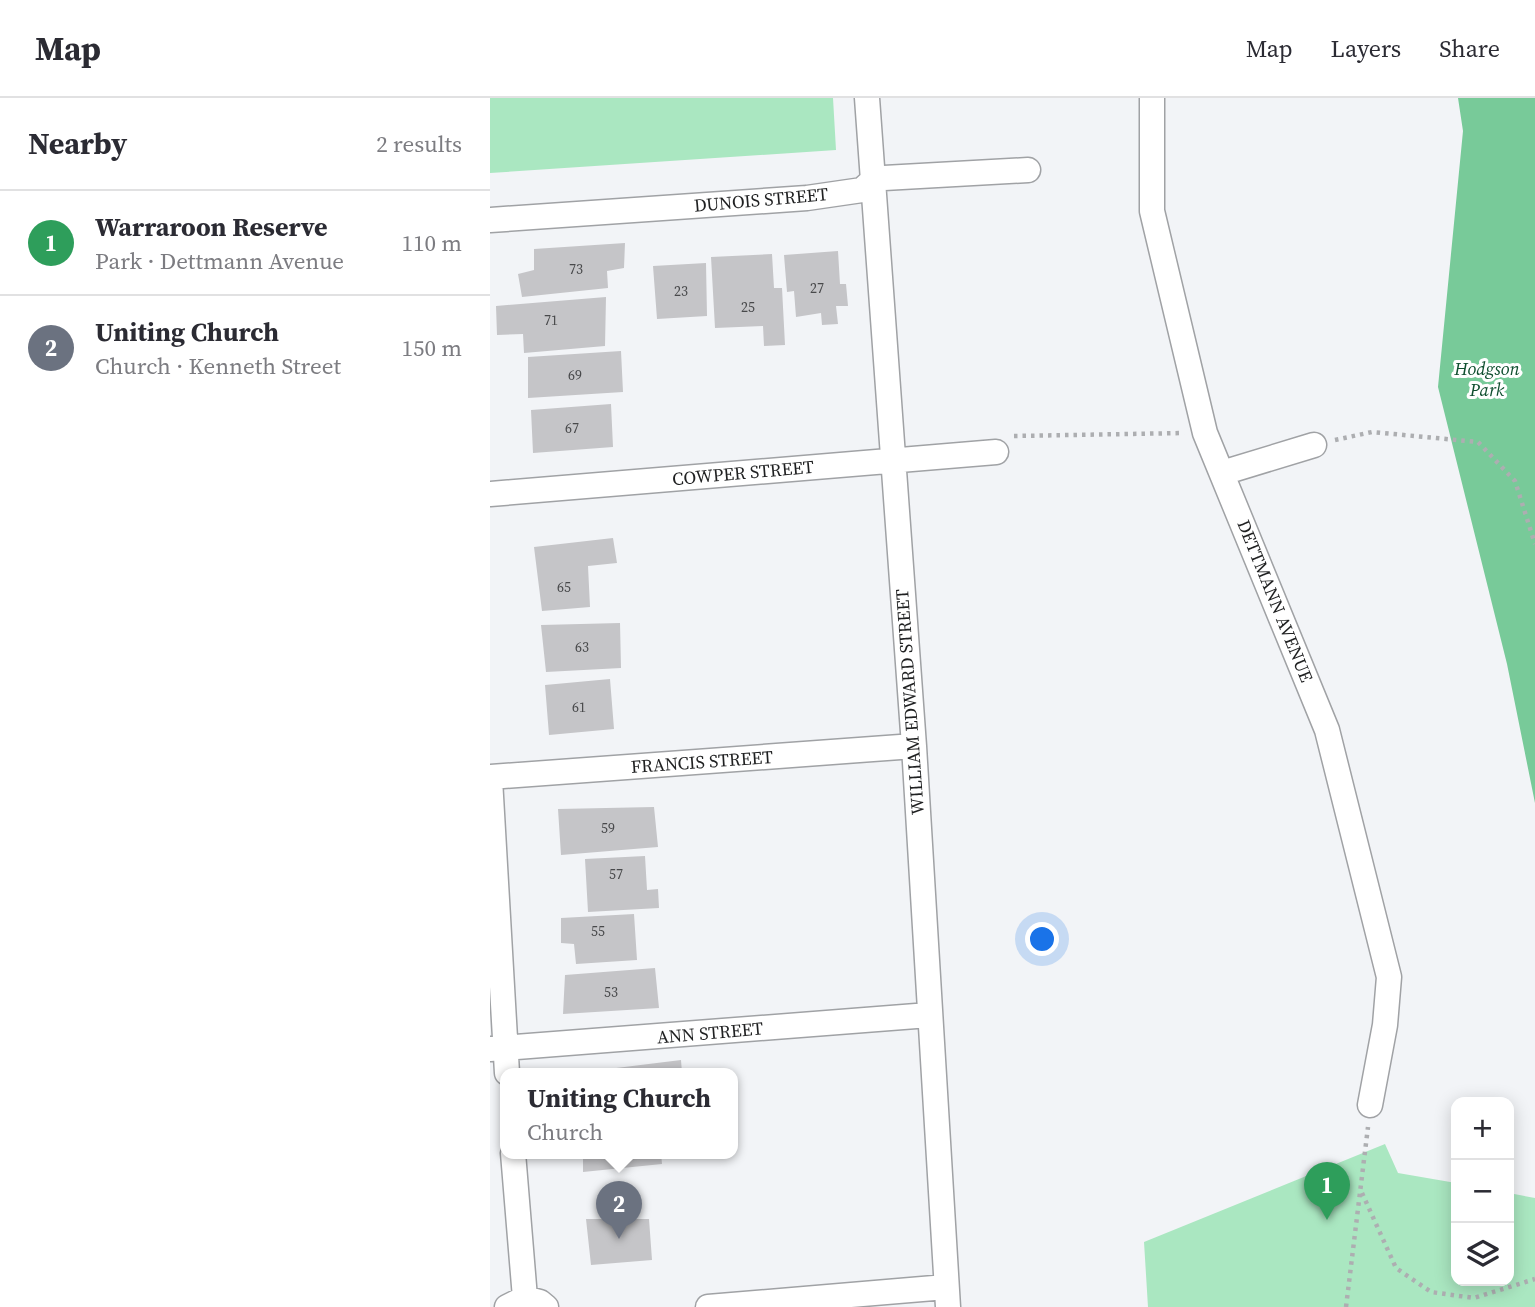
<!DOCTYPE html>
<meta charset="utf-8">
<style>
:root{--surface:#fff;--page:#f7f7f7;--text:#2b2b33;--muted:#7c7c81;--line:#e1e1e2;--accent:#7c3aed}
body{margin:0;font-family:"Source Serif 4",serif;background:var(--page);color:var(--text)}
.controls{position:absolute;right:21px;bottom:21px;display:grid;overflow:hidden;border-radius:14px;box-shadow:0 4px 18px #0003}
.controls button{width:63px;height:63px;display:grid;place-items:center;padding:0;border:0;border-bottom:2px solid var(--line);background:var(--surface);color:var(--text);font:35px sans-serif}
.you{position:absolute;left:553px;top:842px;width:24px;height:24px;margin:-18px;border:5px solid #fff;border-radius:50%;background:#1a73e8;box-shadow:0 0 0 10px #1a73e833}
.badge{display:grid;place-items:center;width:46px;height:46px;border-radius:50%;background:var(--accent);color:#fff;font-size:23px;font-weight:700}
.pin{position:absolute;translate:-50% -58px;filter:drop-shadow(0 2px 4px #0008)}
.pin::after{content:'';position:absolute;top:37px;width:24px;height:21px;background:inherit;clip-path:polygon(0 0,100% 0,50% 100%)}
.popup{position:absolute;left:10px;top:970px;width:238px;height:91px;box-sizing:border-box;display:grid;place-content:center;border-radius:14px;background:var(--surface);filter:drop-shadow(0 2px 5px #0005);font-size:23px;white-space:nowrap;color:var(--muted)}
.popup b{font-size:26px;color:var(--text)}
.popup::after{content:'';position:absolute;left:50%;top:100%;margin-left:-14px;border:14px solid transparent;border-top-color:var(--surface)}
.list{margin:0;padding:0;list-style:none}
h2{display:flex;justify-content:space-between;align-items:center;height:91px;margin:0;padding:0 28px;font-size:30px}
h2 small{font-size:23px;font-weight:400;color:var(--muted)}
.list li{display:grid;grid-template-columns:46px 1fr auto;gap:21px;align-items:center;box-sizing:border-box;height:105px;padding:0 28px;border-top:2px solid var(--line)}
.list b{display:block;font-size:26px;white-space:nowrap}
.list p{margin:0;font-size:23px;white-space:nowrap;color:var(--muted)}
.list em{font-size:23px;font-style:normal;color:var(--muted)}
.icon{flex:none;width:38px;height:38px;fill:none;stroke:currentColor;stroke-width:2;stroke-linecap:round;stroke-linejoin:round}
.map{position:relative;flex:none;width:1045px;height:1209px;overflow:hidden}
header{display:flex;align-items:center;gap:42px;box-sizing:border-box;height:98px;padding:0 35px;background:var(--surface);border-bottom:2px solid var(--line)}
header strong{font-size:33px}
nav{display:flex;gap:38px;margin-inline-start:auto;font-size:24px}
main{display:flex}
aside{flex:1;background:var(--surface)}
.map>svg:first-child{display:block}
.green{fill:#aae7c1}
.forest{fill:#78ca99}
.building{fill:#c5c5c8}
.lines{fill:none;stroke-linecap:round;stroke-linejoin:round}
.minor-casing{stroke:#a0a2a5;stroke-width:27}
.path{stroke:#adaeb1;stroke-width:4.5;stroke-dasharray:3.5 5;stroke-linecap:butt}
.minor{stroke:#fff;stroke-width:24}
.labels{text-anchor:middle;stroke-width:6;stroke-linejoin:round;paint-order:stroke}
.number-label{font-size:14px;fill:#48494b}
.street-label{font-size:18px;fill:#1f2021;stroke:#fff}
.park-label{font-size:18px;font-style:italic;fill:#0f4f2f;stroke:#fff}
</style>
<header>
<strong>Map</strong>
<nav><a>Map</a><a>Layers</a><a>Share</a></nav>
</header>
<main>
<aside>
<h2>Nearby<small>2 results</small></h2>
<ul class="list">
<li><span class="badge" style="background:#2e9e5b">1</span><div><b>Warraroon Reserve</b><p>Park · Dettmann Avenue</p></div><em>110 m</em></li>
<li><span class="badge" style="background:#6b7280">2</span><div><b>Uniting Church</b><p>Church · Kenneth Street</p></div><em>150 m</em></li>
</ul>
</aside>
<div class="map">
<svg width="1045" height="1209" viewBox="0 0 1045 1209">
<rect width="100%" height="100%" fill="#f2f4f7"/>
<path class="green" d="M0,0H343L346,52L0,75Z
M895,1046L908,1075L966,1085V1183H1019V1095L1045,1100V1209H658L654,1144Z"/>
<path class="forest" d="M968,0H1045V705L1017,566L948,289L973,33Z"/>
<path class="building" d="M135,145L134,170L117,173L118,190L32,199L28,176L44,172V151Z
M348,153L350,186H356L358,208H346L348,226L332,227L331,215L306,219L304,193L297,194L294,157Z
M282,156L284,190H292L295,247L274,248L273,228L225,230L221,159Z
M216,165L217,218L167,221L163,168Z
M116,199L115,248L34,255L33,236L7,237L6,208Z
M131,253L133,294L38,300V259Z
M121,306L123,349L43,355L41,312Z
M123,440L127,465L98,468L100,509L52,513L44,449Z
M130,525L131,570L56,574L51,527Z
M120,581L124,631L59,637L55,587Z
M164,709L168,749L71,757L68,711Z
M155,758L157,792L168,791L169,810L98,814L95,761Z
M144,816L147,862L86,866L84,846L71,845V820Z
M165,870L169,910L73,916L75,877Z
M191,962L192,975H102V973Z
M93,1055H171L172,1066L93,1074Z
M96,1121H159L162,1162L101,1167Z"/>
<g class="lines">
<g class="minor-casing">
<path id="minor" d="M377,0L424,648L458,1209
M662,0V113L715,335L837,632L899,879L895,927L880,1007
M0,122L317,100L372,92L383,82L394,80L538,72
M732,375L824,347
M0,396L506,354
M0,679L424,648
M0,681L17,975
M0,951L439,917
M23,1055L35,1200
M17,1209L35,1200L50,1204L56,1209
M218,1209L456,1189"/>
</g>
<path class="path" d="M524,338L694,335
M845,342L882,334L988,344L1025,383L1045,446
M872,1095L906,1170L941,1194L984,1200L1045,1181
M856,1209L878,1029"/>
<use href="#minor" class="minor"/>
</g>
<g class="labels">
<g class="number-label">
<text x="86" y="176">73</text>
<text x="327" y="195">27</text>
<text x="191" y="198">23</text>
<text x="258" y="214">25</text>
<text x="61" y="227">71</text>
<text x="85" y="282">69</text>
<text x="82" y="335">67</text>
<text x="74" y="494">65</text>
<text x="92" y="554">63</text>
<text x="89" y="614">61</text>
<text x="118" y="735">59</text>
<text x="126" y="781">57</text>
<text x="108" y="838">55</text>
<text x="121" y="899">53</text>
</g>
<g class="street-label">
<text transform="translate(271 102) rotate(-5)" y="6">DUNOIS STREET</text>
<text transform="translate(253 375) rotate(-5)" y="6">COWPER STREET</text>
<text transform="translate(785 503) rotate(68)" y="6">DETTMANN AVENUE</text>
<text transform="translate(420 604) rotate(-94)" y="6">WILLIAM EDWARD STREET</text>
<text transform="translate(212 664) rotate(-4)" y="6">FRANCIS STREET</text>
<text transform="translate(220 935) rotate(-5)" y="6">ANN STREET</text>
</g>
<g class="park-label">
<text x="997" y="277">Hodgson<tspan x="997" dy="21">Park</tspan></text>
</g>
</g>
</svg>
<div class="controls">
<button>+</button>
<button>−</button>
<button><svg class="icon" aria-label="layers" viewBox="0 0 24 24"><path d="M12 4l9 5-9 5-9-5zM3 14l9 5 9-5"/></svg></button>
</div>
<div class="you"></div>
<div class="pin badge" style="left:837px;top:1122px;background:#2e9e5b">1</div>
<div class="pin badge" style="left:129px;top:1141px;background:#6b7280">2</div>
<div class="popup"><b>Uniting Church</b>Church</div>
</div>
</main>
